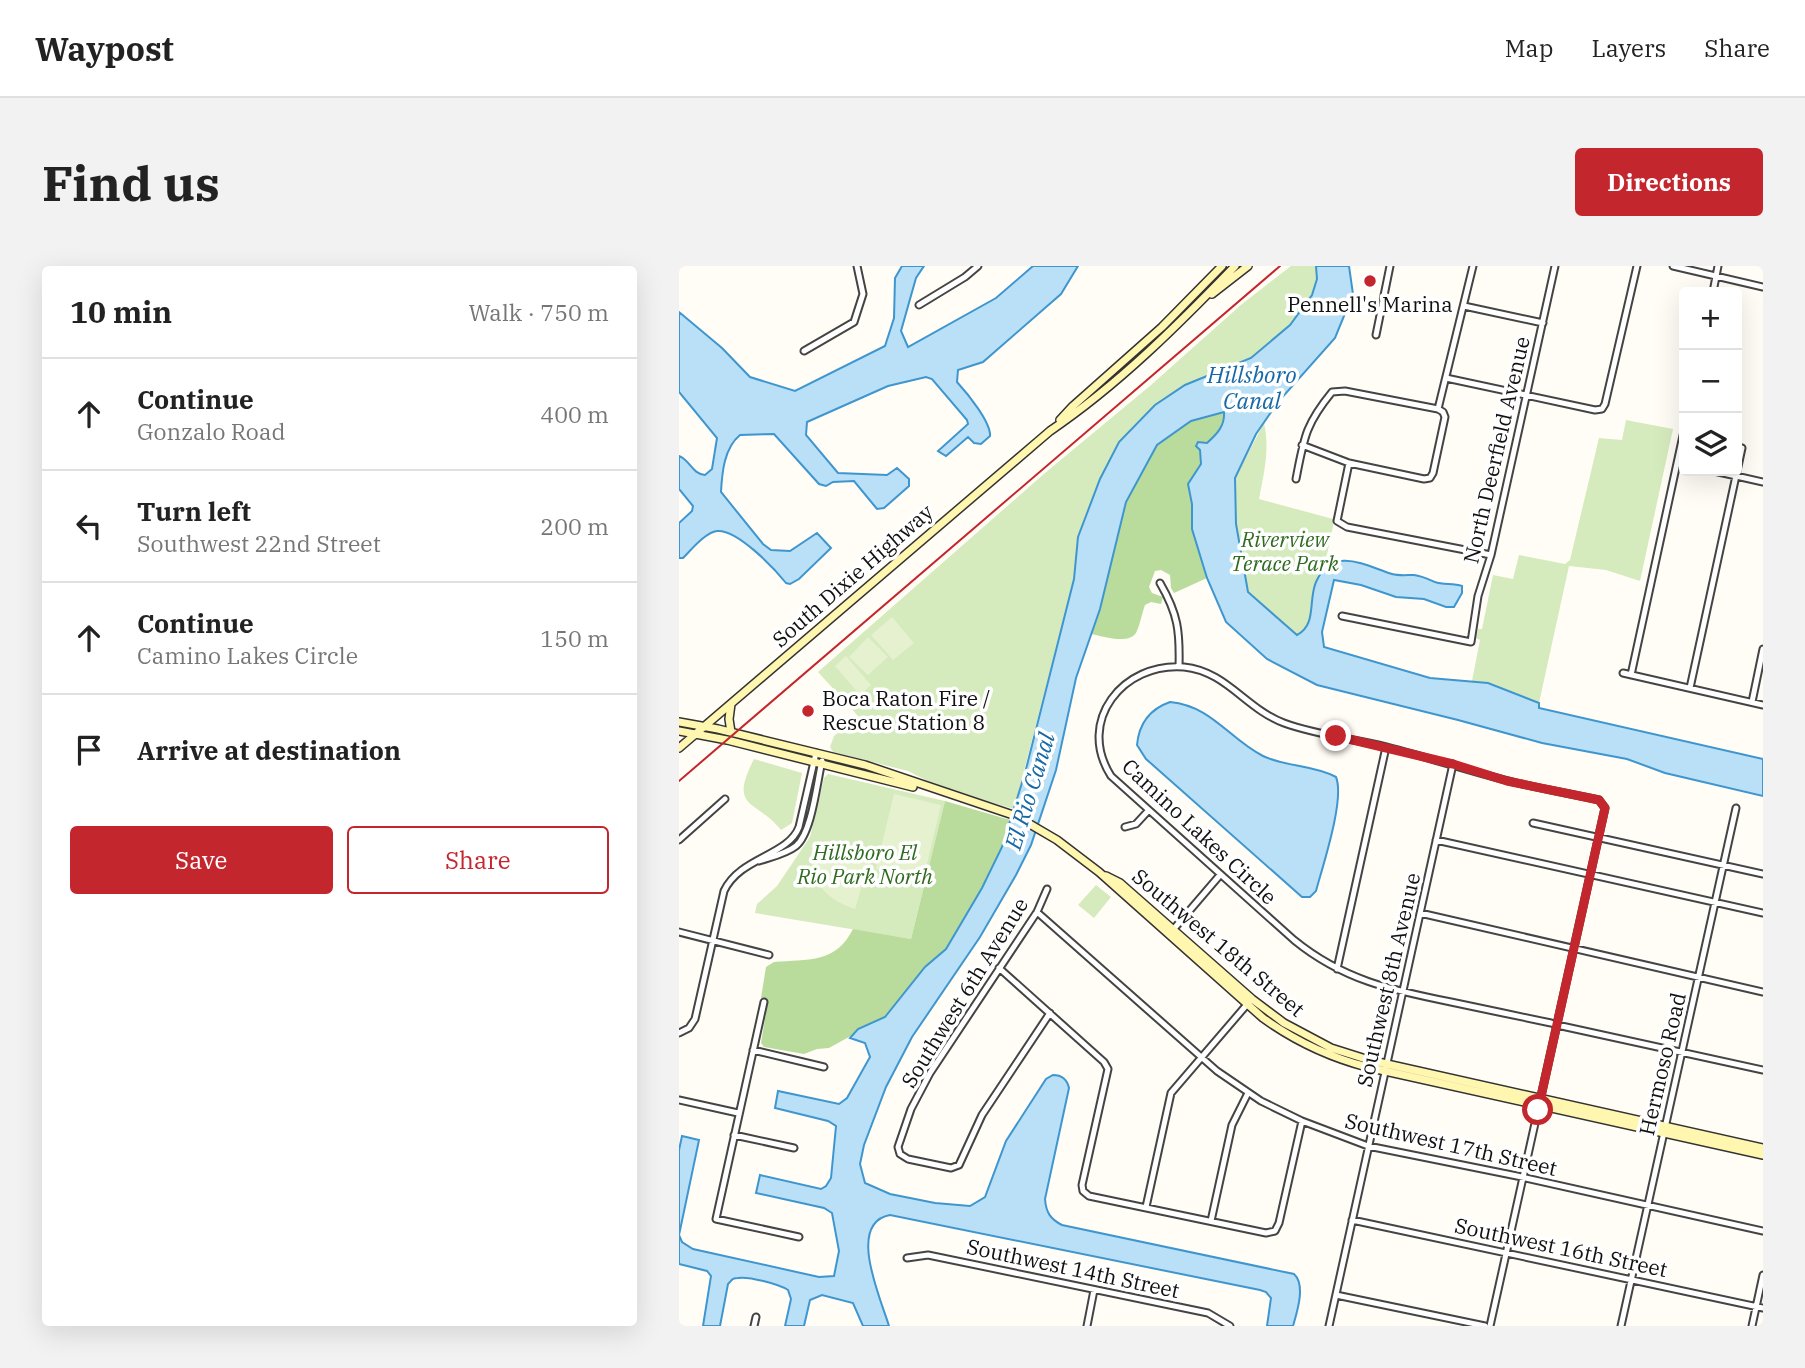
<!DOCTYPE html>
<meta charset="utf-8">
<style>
:root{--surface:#fff;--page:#f2f2f2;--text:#222;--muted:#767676;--line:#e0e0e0;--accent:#c4262e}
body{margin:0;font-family:"IBM Plex Serif",serif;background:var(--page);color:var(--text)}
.controls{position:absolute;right:21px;top:21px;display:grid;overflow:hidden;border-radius:7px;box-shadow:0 7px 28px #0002}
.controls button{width:63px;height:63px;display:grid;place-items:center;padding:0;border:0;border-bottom:2px solid var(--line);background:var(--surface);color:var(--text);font:35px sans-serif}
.stop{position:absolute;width:21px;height:21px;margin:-16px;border:5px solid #c4262e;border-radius:50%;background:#fff}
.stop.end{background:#c4262e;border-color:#fff;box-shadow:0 2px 7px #0008}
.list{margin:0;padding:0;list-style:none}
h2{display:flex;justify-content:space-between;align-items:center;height:91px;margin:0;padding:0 28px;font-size:30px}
h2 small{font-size:23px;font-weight:400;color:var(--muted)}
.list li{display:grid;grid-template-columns:46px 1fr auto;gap:21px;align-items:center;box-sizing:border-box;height:112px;padding:0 28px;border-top:2px solid var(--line)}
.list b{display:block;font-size:26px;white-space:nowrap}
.list p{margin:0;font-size:23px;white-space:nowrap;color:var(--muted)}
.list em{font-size:23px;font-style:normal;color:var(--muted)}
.actions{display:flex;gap:14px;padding:21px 28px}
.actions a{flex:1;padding:16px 0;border:2px solid var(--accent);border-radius:7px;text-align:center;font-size:24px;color:var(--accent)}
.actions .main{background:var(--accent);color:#fff}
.icon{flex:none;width:38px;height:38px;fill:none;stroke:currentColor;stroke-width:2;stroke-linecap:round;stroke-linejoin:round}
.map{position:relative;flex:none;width:1084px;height:1060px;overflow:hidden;border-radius:7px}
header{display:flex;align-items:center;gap:42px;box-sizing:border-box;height:98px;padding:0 35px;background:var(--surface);border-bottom:2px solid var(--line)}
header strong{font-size:33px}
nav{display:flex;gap:38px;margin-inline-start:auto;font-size:24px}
.intro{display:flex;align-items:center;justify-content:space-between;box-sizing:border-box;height:168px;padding:0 42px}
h1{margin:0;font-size:49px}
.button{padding:18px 32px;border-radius:7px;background:var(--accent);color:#fff;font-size:24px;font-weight:700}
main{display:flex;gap:42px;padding:0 42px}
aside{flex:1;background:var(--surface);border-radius:7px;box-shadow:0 7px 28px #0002}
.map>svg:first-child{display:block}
.green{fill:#d5ebbd}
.forest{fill:#b9dc9c}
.pitch{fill:#e6f2cf}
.water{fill:#b9e0f7;stroke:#3f96cf;stroke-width:2}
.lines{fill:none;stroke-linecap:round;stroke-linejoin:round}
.street-casing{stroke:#444;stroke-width:9}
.secondary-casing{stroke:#333;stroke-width:10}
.street{stroke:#fff;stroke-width:5}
.secondary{stroke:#fff6b0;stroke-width:7}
.rail{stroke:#c4262e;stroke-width:2}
.route{stroke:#c4262e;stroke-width:9}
.poi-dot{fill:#c4262e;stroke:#fff;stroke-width:2.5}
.labels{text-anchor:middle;stroke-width:7;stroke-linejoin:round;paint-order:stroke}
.poi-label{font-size:21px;fill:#111;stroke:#fff}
.street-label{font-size:21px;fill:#111;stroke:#fff}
.park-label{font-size:21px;font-style:italic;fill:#2f6b1f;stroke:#fff}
.water-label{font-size:23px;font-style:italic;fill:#1768a6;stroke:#fff}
</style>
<header>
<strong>Waypost</strong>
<nav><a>Map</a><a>Layers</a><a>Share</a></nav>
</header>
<div class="intro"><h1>Find us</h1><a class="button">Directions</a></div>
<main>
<aside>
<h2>10 min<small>Walk · 750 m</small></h2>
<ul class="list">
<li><svg class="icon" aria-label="ahead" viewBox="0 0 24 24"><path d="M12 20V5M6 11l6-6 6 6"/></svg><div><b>Continue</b><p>Gonzalo Road</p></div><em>400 m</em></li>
<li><svg class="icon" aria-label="left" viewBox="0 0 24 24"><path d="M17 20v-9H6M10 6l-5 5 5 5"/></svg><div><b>Turn left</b><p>Southwest 22nd Street</p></div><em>200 m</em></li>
<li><svg class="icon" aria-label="ahead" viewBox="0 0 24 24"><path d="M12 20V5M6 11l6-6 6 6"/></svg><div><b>Continue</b><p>Camino Lakes Circle</p></div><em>150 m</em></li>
<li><svg class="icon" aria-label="arrive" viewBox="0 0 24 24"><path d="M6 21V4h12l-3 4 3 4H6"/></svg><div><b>Arrive at destination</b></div></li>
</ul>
<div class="actions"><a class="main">Save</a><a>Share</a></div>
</aside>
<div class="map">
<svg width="1084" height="1060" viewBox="0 0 1084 1060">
<rect width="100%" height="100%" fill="#fffdf5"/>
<path class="green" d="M612,0H637L638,13L633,29L611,59L572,92L506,119L476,139L440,176L421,213L399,271L395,313L335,543L261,521L229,505L154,486L151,481L155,470L179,450L139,406L366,207L472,119L563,38Z
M947,154L994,163L961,315L927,304L890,300L860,437L809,417L793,415L801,374L797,372L799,363H803L814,309L834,313L840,289L886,298L891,294L920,172L943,174Z
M585,157C591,183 585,207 580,233L654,253V260L630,375L613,367L569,326L557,258L556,212Z
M75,493L123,507L113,557L102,564C77,533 49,544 75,493Z
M149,508L266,535L232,673L76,647L78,638L98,620L131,571L145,512Z
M417,619L432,631L415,652L399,639Z"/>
<path class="forest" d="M545,145C546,163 533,172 521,184L522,198L509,218L513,238V264L528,312L495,327L492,322L491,309L482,304L476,305L470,321L473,327L484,331L482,338L472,336L466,339C463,347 461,359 457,367C449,379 423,370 412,368L421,342L447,236L478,179L512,155Z
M266,535L331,554L323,581L303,622L267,682L246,701L206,751L150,782L138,783L125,788L85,781L82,777L89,735L82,732L87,701L95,696C128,693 157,698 174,663L232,673Z"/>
<path class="pitch" d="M213,351L235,377L214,394L192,369Z
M189,371L209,391L189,409L170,391Z
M167,390L192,419L181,429L156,400Z
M215,528L262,539L244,614L197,603Z
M134,576L162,578L189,584L192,589L176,643C144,633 127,610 134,576Z"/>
<path class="water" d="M223,0H245L237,12L222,65L229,81L317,32L354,0H399L382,28L304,96L279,104L278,116C288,127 312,156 311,170L302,178L295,177L289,171L267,190L259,185L289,158L288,154L253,113L247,111L209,120L128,156L127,169L159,207L208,209L218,202L230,213V220L205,242L198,243L175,215L154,216L147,220L140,218L95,168L61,169C45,182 43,207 42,226L84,278L92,284L111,285L138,267L152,282L120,313L111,318L107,317C95,302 58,263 38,265C27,266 12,284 4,292H0V257L13,245L14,240L0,223V190C11,194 13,208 26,209L33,203L38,172L0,126V46L43,82L71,111L116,125L206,80L215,52L216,12Z
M637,0H670L674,28L656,72L599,136L577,168L556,212L557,258L569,326L618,369C638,359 629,334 637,316C654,279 687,300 713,308C720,310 728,309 735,309C743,310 749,313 756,316C764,319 774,317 783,320V327L775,341H767L745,333L717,331L682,319L655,314L643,366L645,381L751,412L809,417L860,437V442L1084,493V530L986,507L948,493L863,477L779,454L638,419L588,393L547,356L528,312L513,263V238L509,218L522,198L521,184L517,180L519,176L528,177C538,168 546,160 545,146L512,155L478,179L447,236L421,343L397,412L377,504L352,579L337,609L301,671L233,771L207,821L185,879L181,898L186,917L211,928L256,937L291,940L306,931L327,875L367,813L374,809C382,809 388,813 390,822L366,933C367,946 371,953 383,959L615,1008C627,1019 618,1046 614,1060H588L592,1032L587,1026L581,1024L211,949C167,957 202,1033 210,1060H184L174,1037L143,1029L131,1034L125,1060H106L112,1033L109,1024C100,1018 69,1010 59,1012C53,1012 53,1014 49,1018L41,1060H24L32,1010L28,1005L0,998V884L3,870L20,874L0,969L3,976L14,983L140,1011L155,1010L160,985L153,947L145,942L77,927L81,909L142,923L147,920L152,912L157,860L149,855L96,842L99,825L160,838L168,832L191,791L186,777L171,772L179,763L206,751L246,701L267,683L303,622L323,581L346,507L395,313L399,271L421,213L440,176L476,139L506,119L572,92L611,59L633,29L638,13Z
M491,436C533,440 550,473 584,490C607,501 635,499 657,511C666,533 644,599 637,625L631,631H623L467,493L458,479C460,457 471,443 491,436Z"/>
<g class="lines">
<g class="street-casing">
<path id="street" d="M994,0L1084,21
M1034,26L1039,0
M240,39L286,11L299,0
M785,40L864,57
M697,69L711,0
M125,85L175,56L184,28L178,0
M767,112L916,144L923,143L926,138L958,0
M623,179L670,197L745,213L751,212L754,207L766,151L764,146L759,143L794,0
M670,197L658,255L668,261L812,289
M1035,205L1084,216
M617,213C625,172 626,159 653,126L666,125L759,143
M481,317C499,348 501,365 500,401
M663,350L792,376L799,330L812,289L876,0
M944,407L1084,439
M952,409L1005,165
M1011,422L1063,182
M1073,436L1084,383
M854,557L1084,608
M446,561L457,558L469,545
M0,574L46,533
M757,574L1084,647
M80,595C92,591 107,588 117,580C133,567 138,516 143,495
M368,623L358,646L251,807L232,843L219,881L221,888L229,893L272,902L280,899L303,849L371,747
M358,646L538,805L582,835L623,855L689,880L838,910L1084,965
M741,647L1084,726
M493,665L541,609
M0,666L90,689
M320,702L425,796L429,803L403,919L404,925L410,930L587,967L596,965L600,957L623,855
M658,703L707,481
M85,736L37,953L120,971
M0,767L10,762L16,753L45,625C61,591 109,590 120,561L137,487
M74,784L145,801
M0,834L59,847
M55,869L115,882
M467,941L492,827L571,735
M673,954L1084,1042
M532,955L553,859L569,827
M228,992L249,989L529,1047L551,1060
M657,1029L806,1060
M75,1060L77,1051
M408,1060L415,1024
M650,1060L774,498
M811,1060L926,542L920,534C889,527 857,522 826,514C787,504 748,491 708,481C675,473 638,469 605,457C567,443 547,405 505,401C444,396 397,455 432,510L615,674C664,714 712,724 772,736C805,743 839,750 872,757L878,759L1084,804
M942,1060L1057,542
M1073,1060L1084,1009"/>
</g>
<g class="secondary-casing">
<path id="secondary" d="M533,28L569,0
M381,154L394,140L483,61L543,0
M0,456L39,463L186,499L337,550L378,574L420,606L584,752C616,775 650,791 688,801L1084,889
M0,465L48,474L234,521
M52,466L50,453L52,438
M0,482L371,165C440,118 499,59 556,0
M427,610L441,617L573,733L605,757L652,782L690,794L1084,882"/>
</g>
<use href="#street" class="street"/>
<use href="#secondary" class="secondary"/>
<path class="rail" d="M0,515L601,0"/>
</g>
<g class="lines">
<path class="route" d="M657,470L774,498L828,515L920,534L926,542L859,844"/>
</g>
<g class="poi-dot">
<circle cx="691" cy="15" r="7"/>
<circle cx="129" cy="445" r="7"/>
</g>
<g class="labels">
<g class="poi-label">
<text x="691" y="46">Pennell's Marina</text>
<text x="143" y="440" text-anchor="start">Boca Raton Fire /<tspan x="143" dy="24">Rescue Station 8</tspan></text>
</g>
<g class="street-label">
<text transform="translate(818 184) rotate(-77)" y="7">North Deerfield Avenue</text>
<text transform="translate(174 310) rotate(-41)" y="7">South Dixie Highway</text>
<text transform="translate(520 566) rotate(43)" y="7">Camino Lakes Circle</text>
<text transform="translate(539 677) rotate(40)" y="7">Southwest 18th Street</text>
<text transform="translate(710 714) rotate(-77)" y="7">Southwest 8th Avenue</text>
<text transform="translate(286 727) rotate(-58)" y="7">Southwest 6th Avenue</text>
<text transform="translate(984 798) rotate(-77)" y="7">Hermoso Road</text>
<text transform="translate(772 879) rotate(13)" y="7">Southwest 17th Street</text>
<text transform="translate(882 982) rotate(12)" y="7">Southwest 16th Street</text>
<text transform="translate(394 1003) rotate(12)" y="7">Southwest 14th Street</text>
</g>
<g class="park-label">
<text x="606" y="281">Riverview<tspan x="606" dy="24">Terace Park</tspan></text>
<text x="186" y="594">Hillsboro El<tspan x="186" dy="24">Rio Park North</tspan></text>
</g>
<g class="water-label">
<text x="573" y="117">Hillsboro<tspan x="573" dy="26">Canal</tspan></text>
<text transform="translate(351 525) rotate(-73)" y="8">El Rio Canal</text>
</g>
</g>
</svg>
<div class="controls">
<button>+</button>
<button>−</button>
<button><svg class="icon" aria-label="layers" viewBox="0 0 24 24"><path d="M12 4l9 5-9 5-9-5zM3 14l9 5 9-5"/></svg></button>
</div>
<div class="stop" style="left:859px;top:844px"></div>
<div class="stop end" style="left:657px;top:470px"></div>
</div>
</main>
